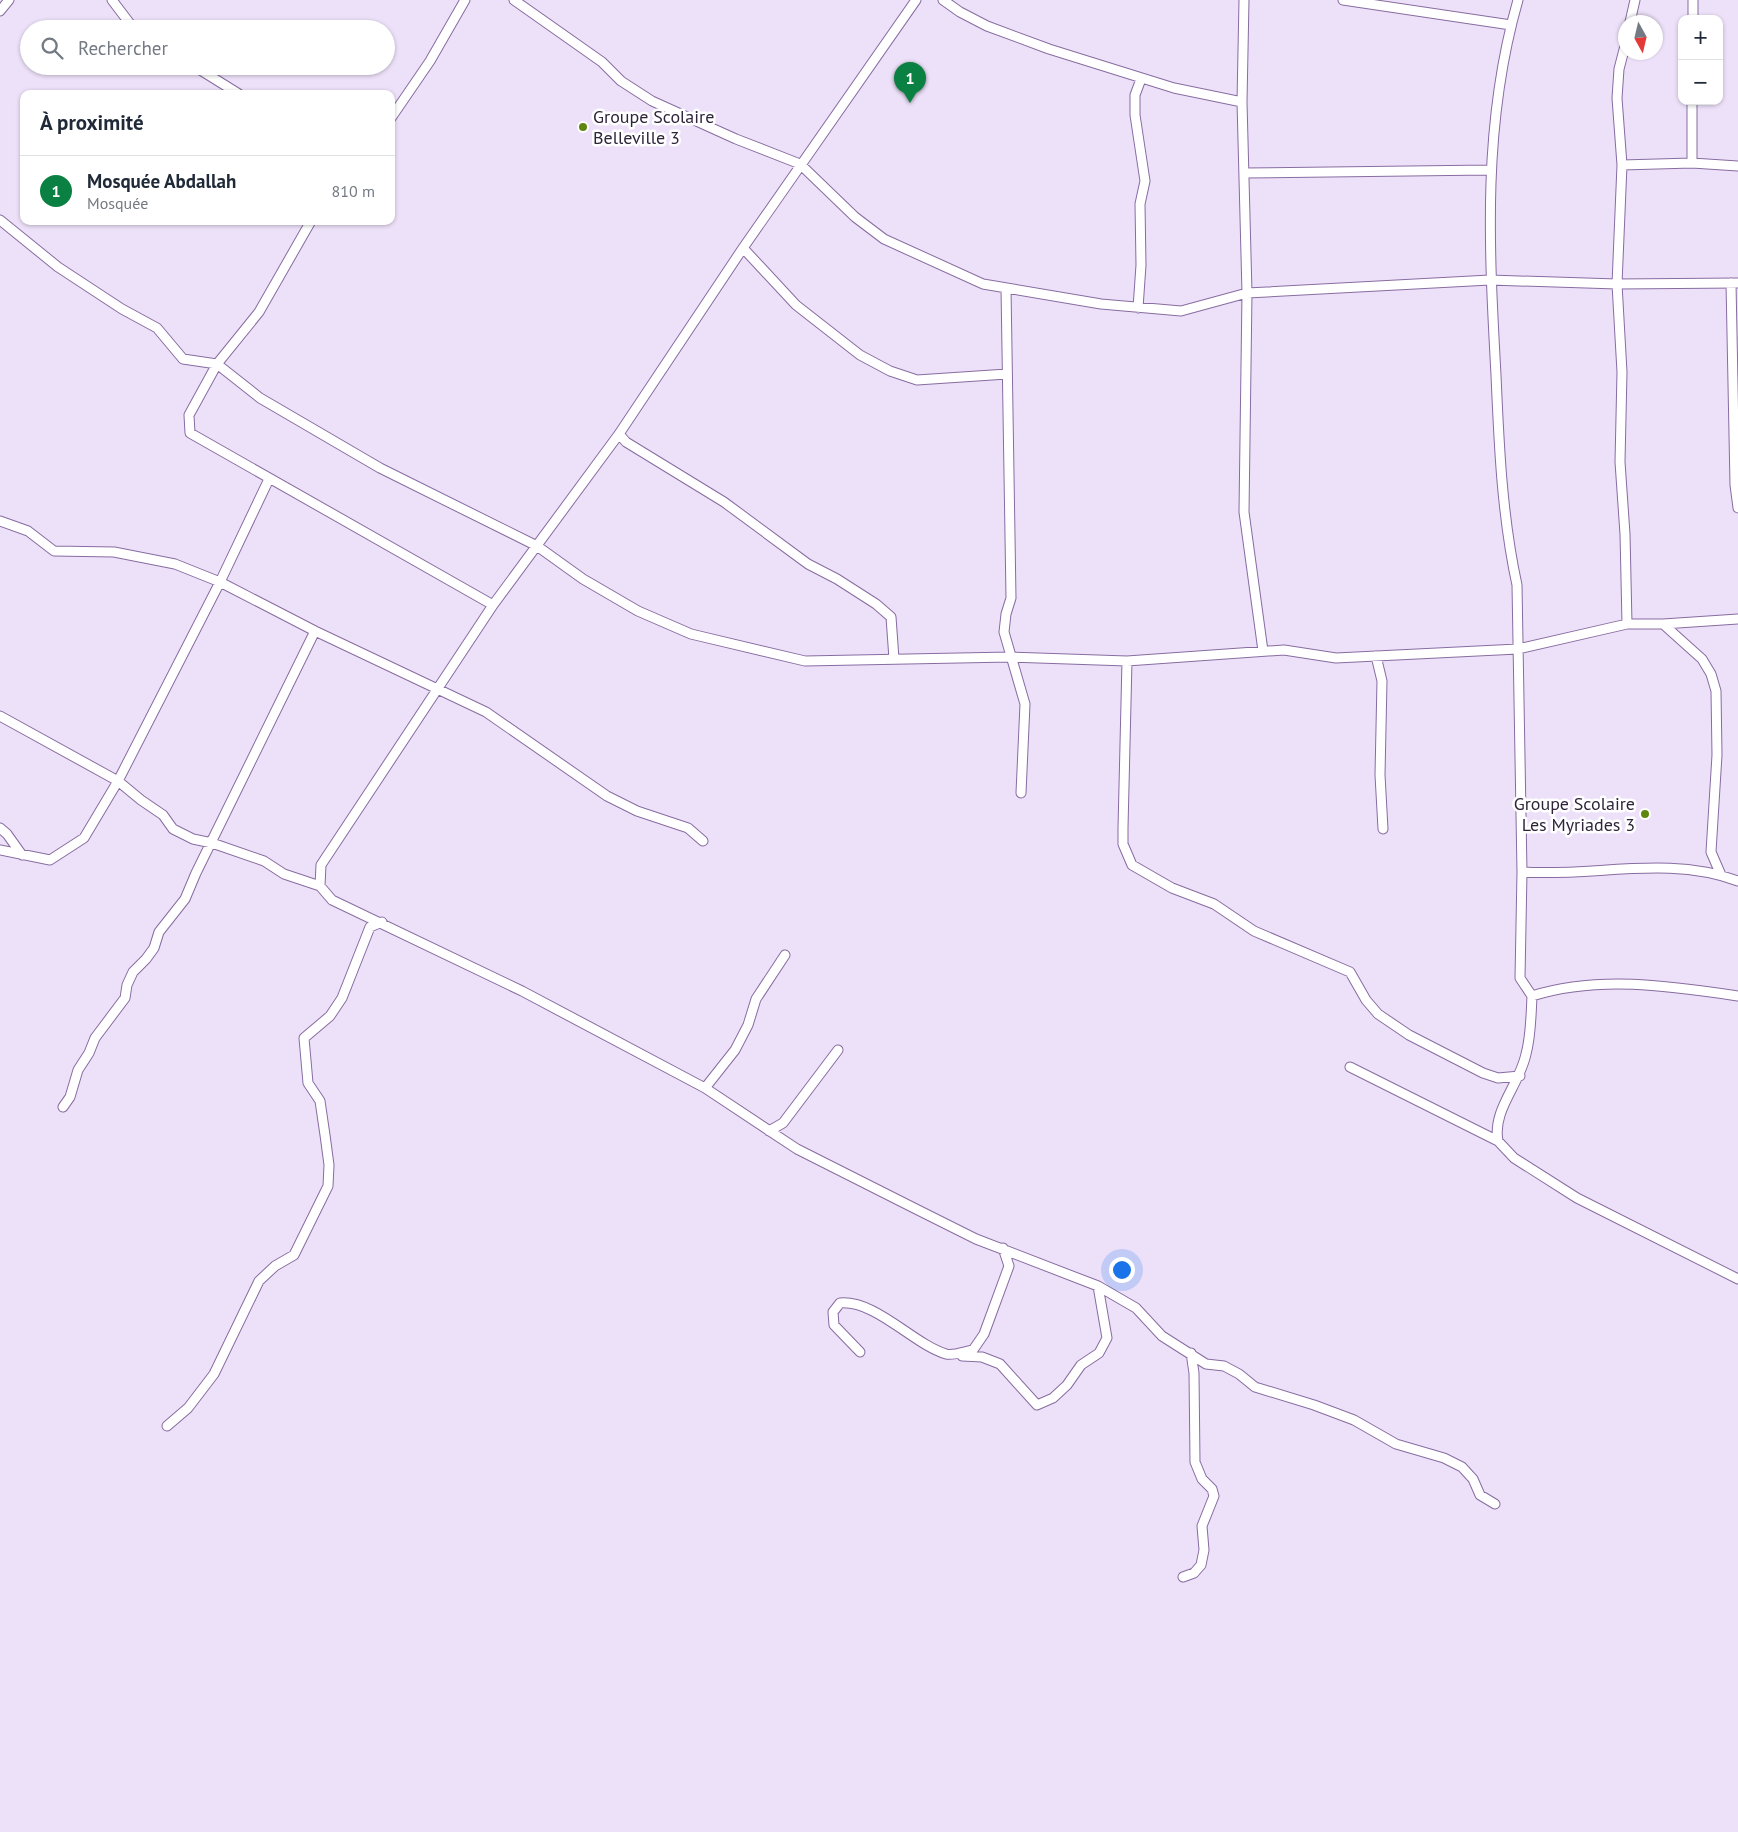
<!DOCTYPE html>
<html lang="fr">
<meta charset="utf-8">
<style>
:root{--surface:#fff;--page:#f6f6f7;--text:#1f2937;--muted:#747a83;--line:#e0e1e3;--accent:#0b8043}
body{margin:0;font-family:"PT Sans",sans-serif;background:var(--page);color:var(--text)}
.controls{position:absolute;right:15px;top:15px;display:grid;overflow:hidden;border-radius:10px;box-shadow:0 1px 4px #0004}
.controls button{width:45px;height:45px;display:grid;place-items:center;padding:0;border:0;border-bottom:1px solid var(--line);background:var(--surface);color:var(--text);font:25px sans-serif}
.compass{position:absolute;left:1618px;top:15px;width:45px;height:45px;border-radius:50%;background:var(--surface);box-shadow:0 1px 4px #0004;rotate:172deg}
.you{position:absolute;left:1121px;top:1269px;width:18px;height:18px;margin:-12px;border:4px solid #fff;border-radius:50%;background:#1a73e8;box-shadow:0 0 0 8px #1a73e833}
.badge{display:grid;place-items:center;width:32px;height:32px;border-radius:50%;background:var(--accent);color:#fff;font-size:16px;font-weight:700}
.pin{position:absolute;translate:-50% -41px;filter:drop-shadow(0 1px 2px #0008)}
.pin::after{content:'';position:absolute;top:26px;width:18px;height:15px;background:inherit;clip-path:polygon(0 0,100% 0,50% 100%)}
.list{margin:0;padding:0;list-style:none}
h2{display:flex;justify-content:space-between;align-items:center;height:65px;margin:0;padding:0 20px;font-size:21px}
h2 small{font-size:16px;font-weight:400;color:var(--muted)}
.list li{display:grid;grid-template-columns:32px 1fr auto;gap:15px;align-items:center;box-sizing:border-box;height:70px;padding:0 20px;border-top:1px solid var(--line)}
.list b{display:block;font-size:19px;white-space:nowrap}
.list p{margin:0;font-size:16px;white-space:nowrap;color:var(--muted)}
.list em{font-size:16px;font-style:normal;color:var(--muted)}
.icon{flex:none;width:28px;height:28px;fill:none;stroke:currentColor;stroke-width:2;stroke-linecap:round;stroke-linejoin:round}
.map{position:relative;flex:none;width:1738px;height:1832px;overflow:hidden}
.search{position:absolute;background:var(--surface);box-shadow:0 1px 4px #0004;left:20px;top:20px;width:375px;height:55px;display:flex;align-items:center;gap:12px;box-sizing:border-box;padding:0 18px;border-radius:28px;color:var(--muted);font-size:19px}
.panel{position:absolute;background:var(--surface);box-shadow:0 1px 4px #0004;left:20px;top:90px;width:375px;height:135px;border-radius:10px}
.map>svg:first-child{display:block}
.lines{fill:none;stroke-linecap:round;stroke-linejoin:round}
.street-casing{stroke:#886ca1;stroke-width:11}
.street{stroke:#fff;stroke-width:9}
.poi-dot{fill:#5f860e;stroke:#fff;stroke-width:2}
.labels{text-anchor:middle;stroke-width:5;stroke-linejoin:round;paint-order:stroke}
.poi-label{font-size:18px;fill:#2f243a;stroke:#fff;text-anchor:start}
</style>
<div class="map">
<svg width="1738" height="1832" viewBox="0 0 1738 1832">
<rect width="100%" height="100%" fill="#ede1f9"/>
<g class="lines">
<g class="street-casing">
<path id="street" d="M112,0L134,29
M514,0L602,62L621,81L652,101L736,139L800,164L855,217L884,239L983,284L1101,304L1181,311L1247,293L1490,280L1617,284L1738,283
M943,0L960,12L987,26L1049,49L1174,88L1242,102
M1244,0L1242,102L1247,293L1244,512L1263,651
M1343,0L1511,25
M0,11L9,0
M1693,19V0
M1630,22L1635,0
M1626,42L1619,69L1617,98L1622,165L1617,284L1622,372L1620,462L1625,534L1627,624
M194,66L239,94
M391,118L430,61L465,0
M1692,163V101
M1622,165L1692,163L1738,166
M1244,173L1489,170
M0,220L58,267L122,309L157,328L183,359L217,364L260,398L380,468L537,546L583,579L638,611L691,634L805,661L1010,657L1127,661L1284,650L1336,658L1518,649L1627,624H1663L1738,619
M311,221L259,312L217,364L189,415L190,433L493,605
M743,248L796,305L860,355L890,371L917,380L1007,374
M1731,283L1735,485L1738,508
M1006,288L1011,598L1006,614L1004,632L1025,704L1021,793
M1138,308L1141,265L1140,204L1145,181L1135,115V95L1141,79
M619,434L626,442L724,502L808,564L837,579L876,604L891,617L894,659
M0,521L28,531L54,551L114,552L175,564L220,582L315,631L486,712L607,796L637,811L688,828L703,841
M1663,624L1702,659L1711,674L1716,691L1717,755L1711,852L1721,875
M1376,656L1382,681L1380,775L1383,829
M1127,661L1123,828V844L1132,865L1172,888L1214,904L1254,931L1350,972L1366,1000L1378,1014L1409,1035L1483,1073L1498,1078L1520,1076
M0,716L118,781L141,800L163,815L173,829L193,839L212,843L264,861L284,874L320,886L332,900L522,991L705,1088L797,1149L916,1209L976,1239L1098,1286L1136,1308L1162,1336L1206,1364L1224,1366L1239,1374L1255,1387L1314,1405L1354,1420L1396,1444L1444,1458L1462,1467L1473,1479L1480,1495L1495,1504
M0,828L7,834L22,855
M0,850L50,860L84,838L118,781L220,582L269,479
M1522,872C1594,877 1668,855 1738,881
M320,886L321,865L493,605L619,434L743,248L916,0
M1532,996C1599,975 1670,986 1738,996
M1350,1067L1498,1141L1514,1158L1577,1198L1738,1279
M705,1088L735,1050L748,1025L756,999L785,955
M63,1107L70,1097L78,1070L89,1053L95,1038L125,998L127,985L133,972L146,959L154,948L159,932L185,899L196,873L315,631
M769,1131L783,1123L838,1050
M1498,1141C1492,1110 1520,1084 1526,1054C1531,1036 1531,1015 1532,996L1520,978L1522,872L1517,585C1502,516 1499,446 1496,375C1489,247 1482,125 1518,0
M860,1352L834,1325L833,1312L840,1303C876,1300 913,1344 946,1354C953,1356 966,1351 973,1350L984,1334L1009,1266L1003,1248
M962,1356L982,1357L1000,1364L1037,1405L1053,1398L1067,1385L1081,1365L1099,1353L1107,1338L1098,1286
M167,1426L188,1408L214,1374L259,1281L275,1266L294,1255L328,1186L329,1165L325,1135L320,1101L308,1083L304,1038L330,1016L342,998L370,927L382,922
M1183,1577L1194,1573L1201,1565L1204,1550L1202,1526L1214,1496L1212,1489L1202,1479L1195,1462L1194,1373L1191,1353"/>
</g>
<use href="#street" class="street"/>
</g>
<g class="poi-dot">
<circle cx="583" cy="127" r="5"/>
<circle cx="1645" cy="814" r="5"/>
</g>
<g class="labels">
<g class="poi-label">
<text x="593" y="123">Groupe Scolaire<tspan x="593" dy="21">Belleville 3</tspan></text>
<text x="1635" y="810" text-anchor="end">Groupe Scolaire<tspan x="1635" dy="21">Les Myriades 3</tspan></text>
</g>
</g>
</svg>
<div class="controls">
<button>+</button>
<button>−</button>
</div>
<svg class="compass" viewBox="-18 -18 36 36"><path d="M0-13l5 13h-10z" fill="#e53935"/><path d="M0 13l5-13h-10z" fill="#747a83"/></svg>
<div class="you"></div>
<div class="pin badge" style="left:910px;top:103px">1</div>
<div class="search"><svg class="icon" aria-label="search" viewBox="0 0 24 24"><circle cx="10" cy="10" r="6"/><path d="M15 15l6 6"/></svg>Rechercher</div>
<section class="panel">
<h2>À proximité<small></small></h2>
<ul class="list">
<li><span class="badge">1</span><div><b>Mosquée Abdallah</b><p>Mosquée</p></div><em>810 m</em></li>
</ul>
</section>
</div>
